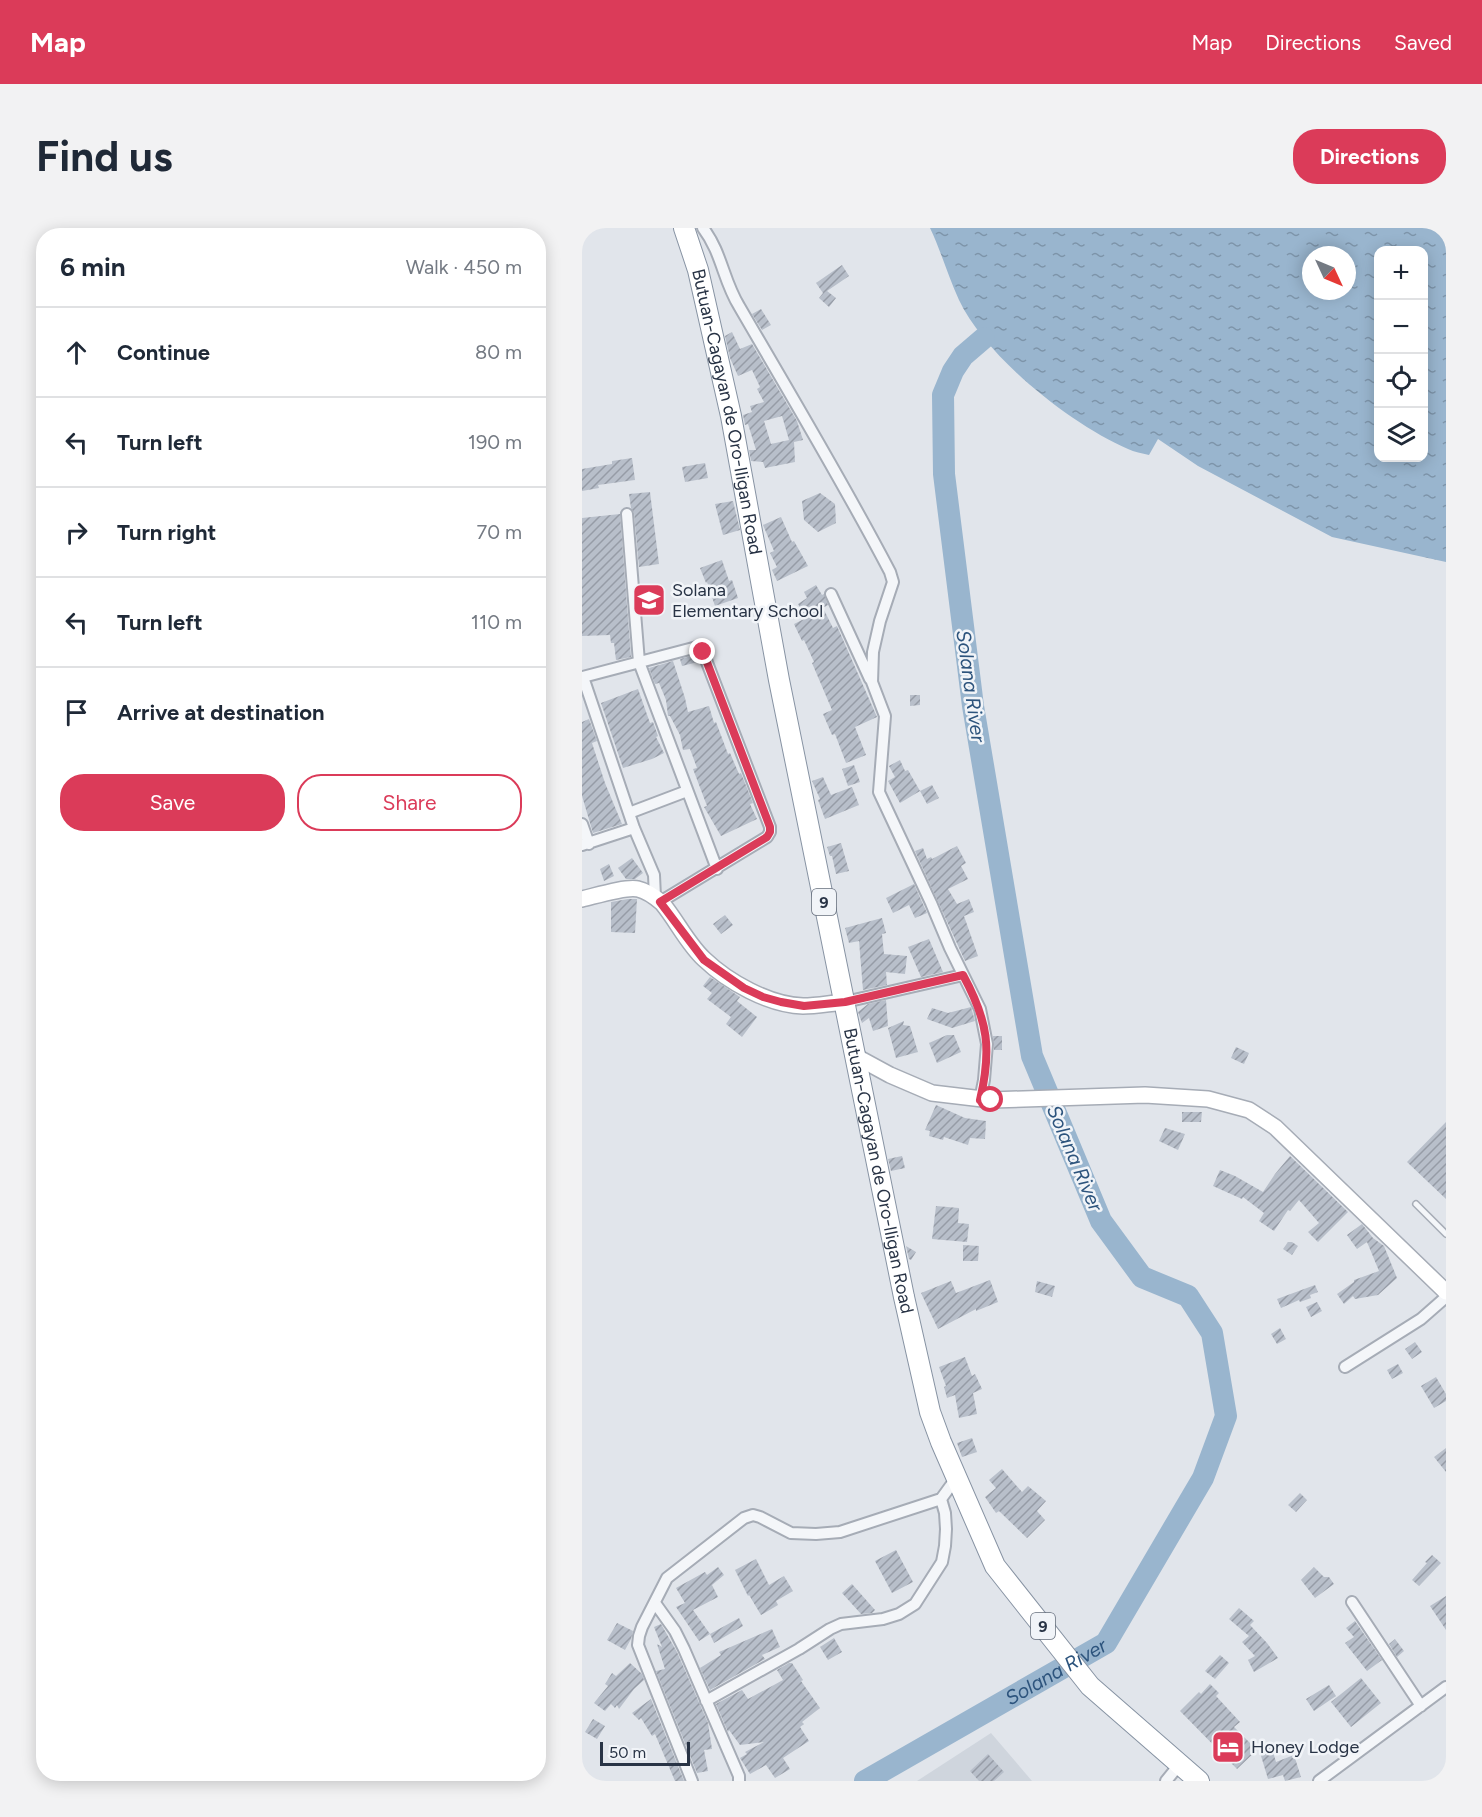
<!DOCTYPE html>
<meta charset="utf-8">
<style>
:root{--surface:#fff;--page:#f2f2f3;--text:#1f2937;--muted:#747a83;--line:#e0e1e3;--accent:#db3b59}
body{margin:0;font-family:Figtree,sans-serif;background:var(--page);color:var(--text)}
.controls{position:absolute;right:18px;top:18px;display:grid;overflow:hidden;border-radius:12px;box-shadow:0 3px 15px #0003}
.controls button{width:54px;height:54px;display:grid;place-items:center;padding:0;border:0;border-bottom:2px solid var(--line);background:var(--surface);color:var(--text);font:30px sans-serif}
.compass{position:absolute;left:720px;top:18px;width:54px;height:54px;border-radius:50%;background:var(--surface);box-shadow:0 3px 15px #0003;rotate:134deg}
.scale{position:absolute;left:18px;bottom:15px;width:90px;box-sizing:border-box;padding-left:6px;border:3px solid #283345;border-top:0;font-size:16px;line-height:21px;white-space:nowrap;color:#283345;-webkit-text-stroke:4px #f1f4f8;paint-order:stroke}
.stop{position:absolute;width:18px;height:18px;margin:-14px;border:4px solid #db3b59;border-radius:50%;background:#fff}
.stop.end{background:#db3b59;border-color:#fff;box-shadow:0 2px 6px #0008}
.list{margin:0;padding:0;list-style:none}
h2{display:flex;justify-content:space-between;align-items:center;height:78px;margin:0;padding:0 24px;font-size:26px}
h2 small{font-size:20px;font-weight:400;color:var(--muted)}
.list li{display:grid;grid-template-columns:39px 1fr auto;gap:18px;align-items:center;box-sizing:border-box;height:90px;padding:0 24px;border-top:2px solid var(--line)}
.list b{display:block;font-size:22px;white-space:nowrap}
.list em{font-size:20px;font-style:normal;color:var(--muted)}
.actions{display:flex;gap:12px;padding:18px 24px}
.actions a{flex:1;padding:14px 0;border:2px solid var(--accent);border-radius:24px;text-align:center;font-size:21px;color:var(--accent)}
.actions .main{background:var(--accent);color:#fff}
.icon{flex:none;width:33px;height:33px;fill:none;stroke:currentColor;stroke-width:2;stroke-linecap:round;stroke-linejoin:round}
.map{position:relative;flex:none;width:864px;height:1553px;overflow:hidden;border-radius:24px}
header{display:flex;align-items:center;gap:36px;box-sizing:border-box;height:84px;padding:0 30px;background:var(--accent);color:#fff}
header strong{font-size:28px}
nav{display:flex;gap:33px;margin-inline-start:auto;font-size:21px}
.intro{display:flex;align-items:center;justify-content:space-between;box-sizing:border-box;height:144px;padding:0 36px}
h1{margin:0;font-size:42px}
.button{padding:15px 27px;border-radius:24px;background:var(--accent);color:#fff;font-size:21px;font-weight:700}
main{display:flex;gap:36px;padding:0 36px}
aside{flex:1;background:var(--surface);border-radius:24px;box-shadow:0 3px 15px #0003}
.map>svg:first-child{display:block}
.built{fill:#cfd5dd}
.water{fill:url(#water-ripples);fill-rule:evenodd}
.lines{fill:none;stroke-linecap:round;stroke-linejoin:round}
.river{stroke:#99b5ce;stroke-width:22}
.building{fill:url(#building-hatch);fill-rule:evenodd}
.lane-casing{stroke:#a6acb6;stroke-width:8}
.street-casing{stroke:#a6acb6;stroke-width:14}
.secondary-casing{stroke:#a6acb6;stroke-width:18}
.highway-casing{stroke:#8793a3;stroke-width:22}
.lane{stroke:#f4f6f9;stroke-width:5}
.street{stroke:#f4f6f9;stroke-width:10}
.secondary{stroke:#fff;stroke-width:15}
.highway{stroke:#fff;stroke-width:20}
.route{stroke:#db3b59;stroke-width:8}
.labels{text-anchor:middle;stroke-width:5;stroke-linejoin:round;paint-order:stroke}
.shield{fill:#f1f4f8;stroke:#646d7b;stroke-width:1.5}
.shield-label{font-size:16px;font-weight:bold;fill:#283345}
.street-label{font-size:18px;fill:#283345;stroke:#f1f4f8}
.poi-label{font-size:18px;fill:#283345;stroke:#f1f4f8;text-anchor:start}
.water-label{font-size:20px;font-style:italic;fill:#2d547d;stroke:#f1f4f8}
</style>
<header>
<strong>Map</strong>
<nav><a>Map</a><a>Directions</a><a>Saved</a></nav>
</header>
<div class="intro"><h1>Find us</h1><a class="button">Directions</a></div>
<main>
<aside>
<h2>6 min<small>Walk · 450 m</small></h2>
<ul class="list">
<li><svg class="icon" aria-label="ahead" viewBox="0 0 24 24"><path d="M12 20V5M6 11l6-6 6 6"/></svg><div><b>Continue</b></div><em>80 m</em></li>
<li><svg class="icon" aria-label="left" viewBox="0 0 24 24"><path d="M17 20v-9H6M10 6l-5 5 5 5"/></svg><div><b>Turn left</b></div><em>190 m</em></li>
<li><svg class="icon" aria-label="right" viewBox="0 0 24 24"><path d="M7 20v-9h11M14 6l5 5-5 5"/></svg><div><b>Turn right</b></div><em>70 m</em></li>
<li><svg class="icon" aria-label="left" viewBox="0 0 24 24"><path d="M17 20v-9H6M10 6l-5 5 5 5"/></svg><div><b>Turn left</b></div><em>110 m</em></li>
<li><svg class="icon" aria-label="arrive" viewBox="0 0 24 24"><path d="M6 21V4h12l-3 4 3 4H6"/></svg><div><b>Arrive at destination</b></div></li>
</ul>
<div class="actions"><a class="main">Save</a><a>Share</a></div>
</aside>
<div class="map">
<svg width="864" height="1553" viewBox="0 0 864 1553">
<defs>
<pattern id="water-ripples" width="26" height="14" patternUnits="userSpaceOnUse" patternTransform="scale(1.5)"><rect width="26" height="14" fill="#99b5ce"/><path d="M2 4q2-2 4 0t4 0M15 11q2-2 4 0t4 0" fill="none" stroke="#7d94a9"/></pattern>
<pattern id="building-hatch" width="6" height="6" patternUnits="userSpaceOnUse" patternTransform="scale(1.5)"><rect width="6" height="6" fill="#b8bfca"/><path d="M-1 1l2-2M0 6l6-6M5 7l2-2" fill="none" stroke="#969ca6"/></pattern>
</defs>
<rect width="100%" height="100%" fill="#e1e5eb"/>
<path class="built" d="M409,1505L450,1553H335Z"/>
<path class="water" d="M348,0H864V334L750,309L616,238L576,211L567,227C560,225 552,224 546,221C488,196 404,129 377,72C366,48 359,23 348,0ZM796,22H842V230H796ZM729,27H765V63H729Z"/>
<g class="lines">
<path class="river" id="s1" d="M283,1553L524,1415L621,1250L644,1188L630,1105L606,1068L560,1049L519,993L450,828L391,478L362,246L361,167L371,143L381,128L402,110"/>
</g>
<path class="building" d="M260,37L267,48L245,63L254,70L247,79L237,70L241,65L234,55Z
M179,81L189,97L180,102L170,86Z
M150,104L158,121L170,116L215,193L221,212L212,214L213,234L183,240L181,234L169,233L167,222H174L166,196L163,197L161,187L170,184L168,178L182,174L175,161L178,159L170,142L156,148L148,130L143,108ZM200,188L207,212L189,216L182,193Z
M50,230L53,252L16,257L17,260L0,263V241L30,236V233Z
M123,235L126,250L103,254L100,239Z
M68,264L77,336L57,339L52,285L49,280L47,266Z
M238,265L253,276L254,295L236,304L222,292L220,273Z
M151,273L158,302L141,307L133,276Z
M38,286L49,429L34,432L32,415H29L28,407L0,408V290Z
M199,289L210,314L212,313L226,338L195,353L190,342L195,339L188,325L192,323L181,297Z
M140,332L147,353L150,352L156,370L133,378L125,354L124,355L118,340Z
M234,357L240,367L242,366L246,377L241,380L251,400L255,398L295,489L273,499L284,527L264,535L253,506L250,507L241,486L250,482L230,435L232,434L222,412L220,413L212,396L224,390L216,376L225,370L222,364Z
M113,427L116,434L100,438L98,431Z
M91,433L103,470L106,484L127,478L132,495L134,494L146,526L148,525L157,546L159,545L171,575L168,576L175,591L139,608L122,579L125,578L111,541L115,540L108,521L101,522L98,507L88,488H86L84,472L77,455L73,456L67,440Z
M56,461L68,495L71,494L76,508L74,509L82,525L70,531L41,540L19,475Z
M328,467H338V477L328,478Z
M7,491L15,513L10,515L23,555L40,596L11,605L0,568V494Z
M318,532L323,543L326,542L338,563L318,575L306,553L313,549L307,538Z
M272,537L278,554L266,558L260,541Z
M241,549L249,567L270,559L277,577L243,591L236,572L238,571L230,553Z
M350,557L357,570L345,576L338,563Z
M259,615L267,643L254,646L250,628H248L245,619Z
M375,618L384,635L379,638L386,651L366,661L375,676L387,671L392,684L382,688L396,728L383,733L333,623L341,620L345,631L349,629L350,631Z
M50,630L61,645L53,651H44L36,640Z
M27,636L32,648L22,653L18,641Z
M332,656L345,685L333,690L327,677L311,685L304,670Z
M46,671H55L53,705L29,704V674Z
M143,687L151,697L139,706L131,696Z
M300,690L304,705L300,706L302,726L325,728L323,746L304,744L305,757L281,762L277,713L267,715L263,700Z
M347,711L361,744L339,749L326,719Z
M128,749L158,769L155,773L175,789L160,809L144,796L149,789L125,771L130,765L121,758Z
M304,772L306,798L291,803L287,790L280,795L276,784L286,776Z
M389,779L393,793L370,800L345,791L350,780L366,785Z
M322,793L321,797L328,798L336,824L314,830L306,800Z
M365,807H372L379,824L355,835L347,815Z
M411,808H420V822H412Z
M654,819L667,825L662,836L649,830Z
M354,877L383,890L404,893L403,911L388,910L386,917L362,909L361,912L347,908L348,903L343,902Z
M600,884H620L619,894H600Z
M864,894V971L825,934Z
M583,900L603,906L596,922L577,913Z
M320,928L323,940L309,943L306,931Z
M708,928L766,984L736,1014L726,1004L737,995L717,972L708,983L706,982L692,1003L677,993L682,985L661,969L660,971L631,958L638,942L653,948L681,964L693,946Z
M354,978L377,980L376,995L387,996L385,1014L350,1011Z
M780,996L791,1010L802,1018L815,1050L796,1067L773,1071L771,1068L762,1076L755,1066L772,1054V1052L797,1043L785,1014L775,1021L765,1007Z
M706,1014H710L716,1018L710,1027L701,1021Z
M381,1017L397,1018L396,1033H381Z
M324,1018L334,1024L329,1032L327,1031Z
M408,1052L416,1074L394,1083V1081L356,1101L339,1065L369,1053L374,1065Z
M455,1053L473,1058L470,1069L453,1064Z
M733,1057L736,1064L728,1067L729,1070L718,1074L717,1072L699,1080L695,1071Z
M735,1074L740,1083L729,1089L724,1079Z
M698,1100L704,1111L695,1116L689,1106Z
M833,1114L840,1124L830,1131L823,1121Z
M383,1129L390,1148L393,1146L400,1161L391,1165L395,1186L377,1190L373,1167L365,1170L362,1159L364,1158L357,1139Z
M816,1136L821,1145L810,1151L805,1142Z
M854,1149L864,1166V1173L852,1180L839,1158Z
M390,1210L395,1224L380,1229L375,1215Z
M864,1220V1244L852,1229Z
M420,1241L440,1264L446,1258L464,1273L455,1283L463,1292L445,1310L417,1283L414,1285L403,1269L414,1260L407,1252Z
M718,1265L725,1272L714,1284L706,1277Z
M314,1322L331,1354L310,1365L293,1333Z
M850,1327L859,1335L837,1358L830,1352L845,1335L843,1334Z
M174,1331L187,1357L202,1348L211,1363L194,1373L196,1377L179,1387L167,1367L166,1368L153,1342Z
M136,1339L142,1347L130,1357L136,1369L111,1382L128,1406L117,1413L94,1379L103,1375L94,1360L123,1344L125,1347Z
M732,1339L742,1349H747L752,1356L733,1370L719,1352Z
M270,1356L293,1382L290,1385L279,1386L260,1365Z
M864,1368V1402L848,1378Z
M657,1380L672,1393L668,1397L685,1415L696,1430L672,1444L666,1432L673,1428L660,1414L667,1408L647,1391Z
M157,1390L161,1398L132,1415L128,1406Z
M773,1393L800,1432L785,1443L763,1415L772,1409L764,1400Z
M35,1395L51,1403L49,1411L43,1422L25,1412Z
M79,1396L95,1424L126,1495L130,1521L122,1522L126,1543L115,1545L74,1443L83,1441L75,1416L80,1419L72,1399Z
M190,1401L198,1419L180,1427L183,1431L128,1462L118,1440L139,1427L137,1424Z
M252,1410L260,1424L246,1432L238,1419Z
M813,1411L822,1423L815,1429L807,1416Z
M638,1427L647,1435L633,1451L623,1443Z
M48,1435L60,1446L62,1452L52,1461L37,1481L35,1477L33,1480L29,1476L23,1483L12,1475L26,1458L23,1456L30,1445L34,1448Z
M207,1435H210L221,1452L219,1453L238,1480L220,1494L222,1496L218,1499L227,1513L201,1530L208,1541L193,1550L184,1537L168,1546L158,1530L165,1526L163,1524L182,1514L158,1517L147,1502L146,1504L134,1476L160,1462L166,1471L201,1452L195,1442Z
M779,1450L799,1475L769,1499L749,1474Z
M628,1456L637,1465L634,1468L658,1494L652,1499L675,1522L655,1541L598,1483L617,1464L619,1466Z
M747,1457L754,1468L732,1483L724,1471Z
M69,1471L102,1553H93L73,1506L70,1508L59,1490L57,1492L50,1485Z
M11,1491L23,1498L15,1511L3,1504Z
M688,1514L694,1534L712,1527L719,1549L703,1553L701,1547L686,1551L676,1518Z
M406,1526L422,1544L412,1553H397L388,1543Z"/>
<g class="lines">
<g class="lane-casing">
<path id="lane" d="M834,976L864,1006"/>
</g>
<g class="street-casing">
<path id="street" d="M121,0C140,25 141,52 157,78C208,166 261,254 308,344L311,354L298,393L291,424L290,454L303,488L297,564L349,675L368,720L398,781L405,816L402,852L398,872
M45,286L57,434L135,641
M249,366L288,451
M47,585L105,563
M0,596L7,616
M0,617L52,600
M73,669L72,647L52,600L1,449L115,419L121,424L188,599V604L185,609L78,674
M263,774L381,747
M763,1139L839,1091L864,1069
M770,1374L839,1478
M73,1375L93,1403L102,1421L157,1548V1553
M124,1473L217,1421L248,1401L259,1396L301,1391L317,1386L333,1376L360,1334L363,1318L364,1301L363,1285L359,1271
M110,1553L56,1417L57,1408L60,1399L85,1350L162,1290L171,1287L178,1289L209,1305L234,1306L258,1304L359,1271L375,1249
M584,1553L597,1537
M737,1553L864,1459"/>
</g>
<g class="secondary-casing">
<path id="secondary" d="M0,671C13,668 45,658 56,661C65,663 73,669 80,675C95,693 105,715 122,731C146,754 187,777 221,778C235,778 249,775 263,774
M273,828L308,847L350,865L409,872L563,867L626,871L667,882L693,899L864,1064"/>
</g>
<g class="highway-casing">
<g id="highway">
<path id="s2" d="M102,0L116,42L149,188L197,452L322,1069L348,1184L359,1214L413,1338L508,1458L617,1553"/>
</g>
</g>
<use href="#lane" class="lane"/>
<use href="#street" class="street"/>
<use href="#secondary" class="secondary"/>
<use href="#highway" class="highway"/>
</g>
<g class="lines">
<path class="route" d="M121,424L188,599V604L185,609L78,674L122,732L162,760L181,769L199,774L222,778L263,774L381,747C406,793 410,821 398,872H409"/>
</g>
<defs>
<g id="school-square" transform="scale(1.725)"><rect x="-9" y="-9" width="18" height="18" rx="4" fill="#db3b59" stroke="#f1f4f8"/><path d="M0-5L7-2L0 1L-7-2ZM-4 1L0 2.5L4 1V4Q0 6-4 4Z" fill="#fff"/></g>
<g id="hotel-square" transform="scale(1.725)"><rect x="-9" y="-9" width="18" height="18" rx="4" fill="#db3b59" stroke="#f1f4f8"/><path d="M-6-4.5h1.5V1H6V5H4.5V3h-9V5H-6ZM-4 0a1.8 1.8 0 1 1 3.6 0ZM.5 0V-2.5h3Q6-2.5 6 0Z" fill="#fff"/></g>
</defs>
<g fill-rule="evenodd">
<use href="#school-square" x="67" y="372"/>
<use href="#hotel-square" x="646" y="1519"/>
</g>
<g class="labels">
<g class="shield">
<rect x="230" y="661" width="24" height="26" rx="4.5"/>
<rect x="449" y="1385" width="24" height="26" rx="4.5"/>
</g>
<g class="shield-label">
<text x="242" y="680">9</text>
<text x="461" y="1404">9</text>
</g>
<g class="street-label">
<text dy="6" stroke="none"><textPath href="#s2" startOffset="189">Butuan-Cagayan de Oro-Iligan Road</textPath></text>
<text dy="6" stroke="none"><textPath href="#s2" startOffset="963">Butuan-Cagayan de Oro-Iligan Road</textPath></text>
</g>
<g class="poi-label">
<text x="90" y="368">Solana<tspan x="90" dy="21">Elementary School</tspan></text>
<text x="669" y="1525">Honey Lodge</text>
</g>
<g class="water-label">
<text transform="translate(389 458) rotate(82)" y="7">Solana River</text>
<text transform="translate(493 930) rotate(67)" y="7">Solana River</text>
<text dy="7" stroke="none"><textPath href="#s1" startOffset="220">Solana River</textPath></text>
</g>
</g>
</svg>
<div class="controls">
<button>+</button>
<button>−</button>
<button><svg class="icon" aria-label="locate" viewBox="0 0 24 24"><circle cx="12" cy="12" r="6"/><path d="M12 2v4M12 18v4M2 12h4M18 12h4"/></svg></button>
<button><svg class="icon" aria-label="layers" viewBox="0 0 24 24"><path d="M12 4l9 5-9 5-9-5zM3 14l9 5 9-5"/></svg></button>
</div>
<svg class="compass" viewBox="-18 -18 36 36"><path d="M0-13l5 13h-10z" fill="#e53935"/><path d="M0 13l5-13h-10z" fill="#747a83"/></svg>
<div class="scale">50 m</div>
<div class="stop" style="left:409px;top:872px"></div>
<div class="stop end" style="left:121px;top:424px"></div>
</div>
</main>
